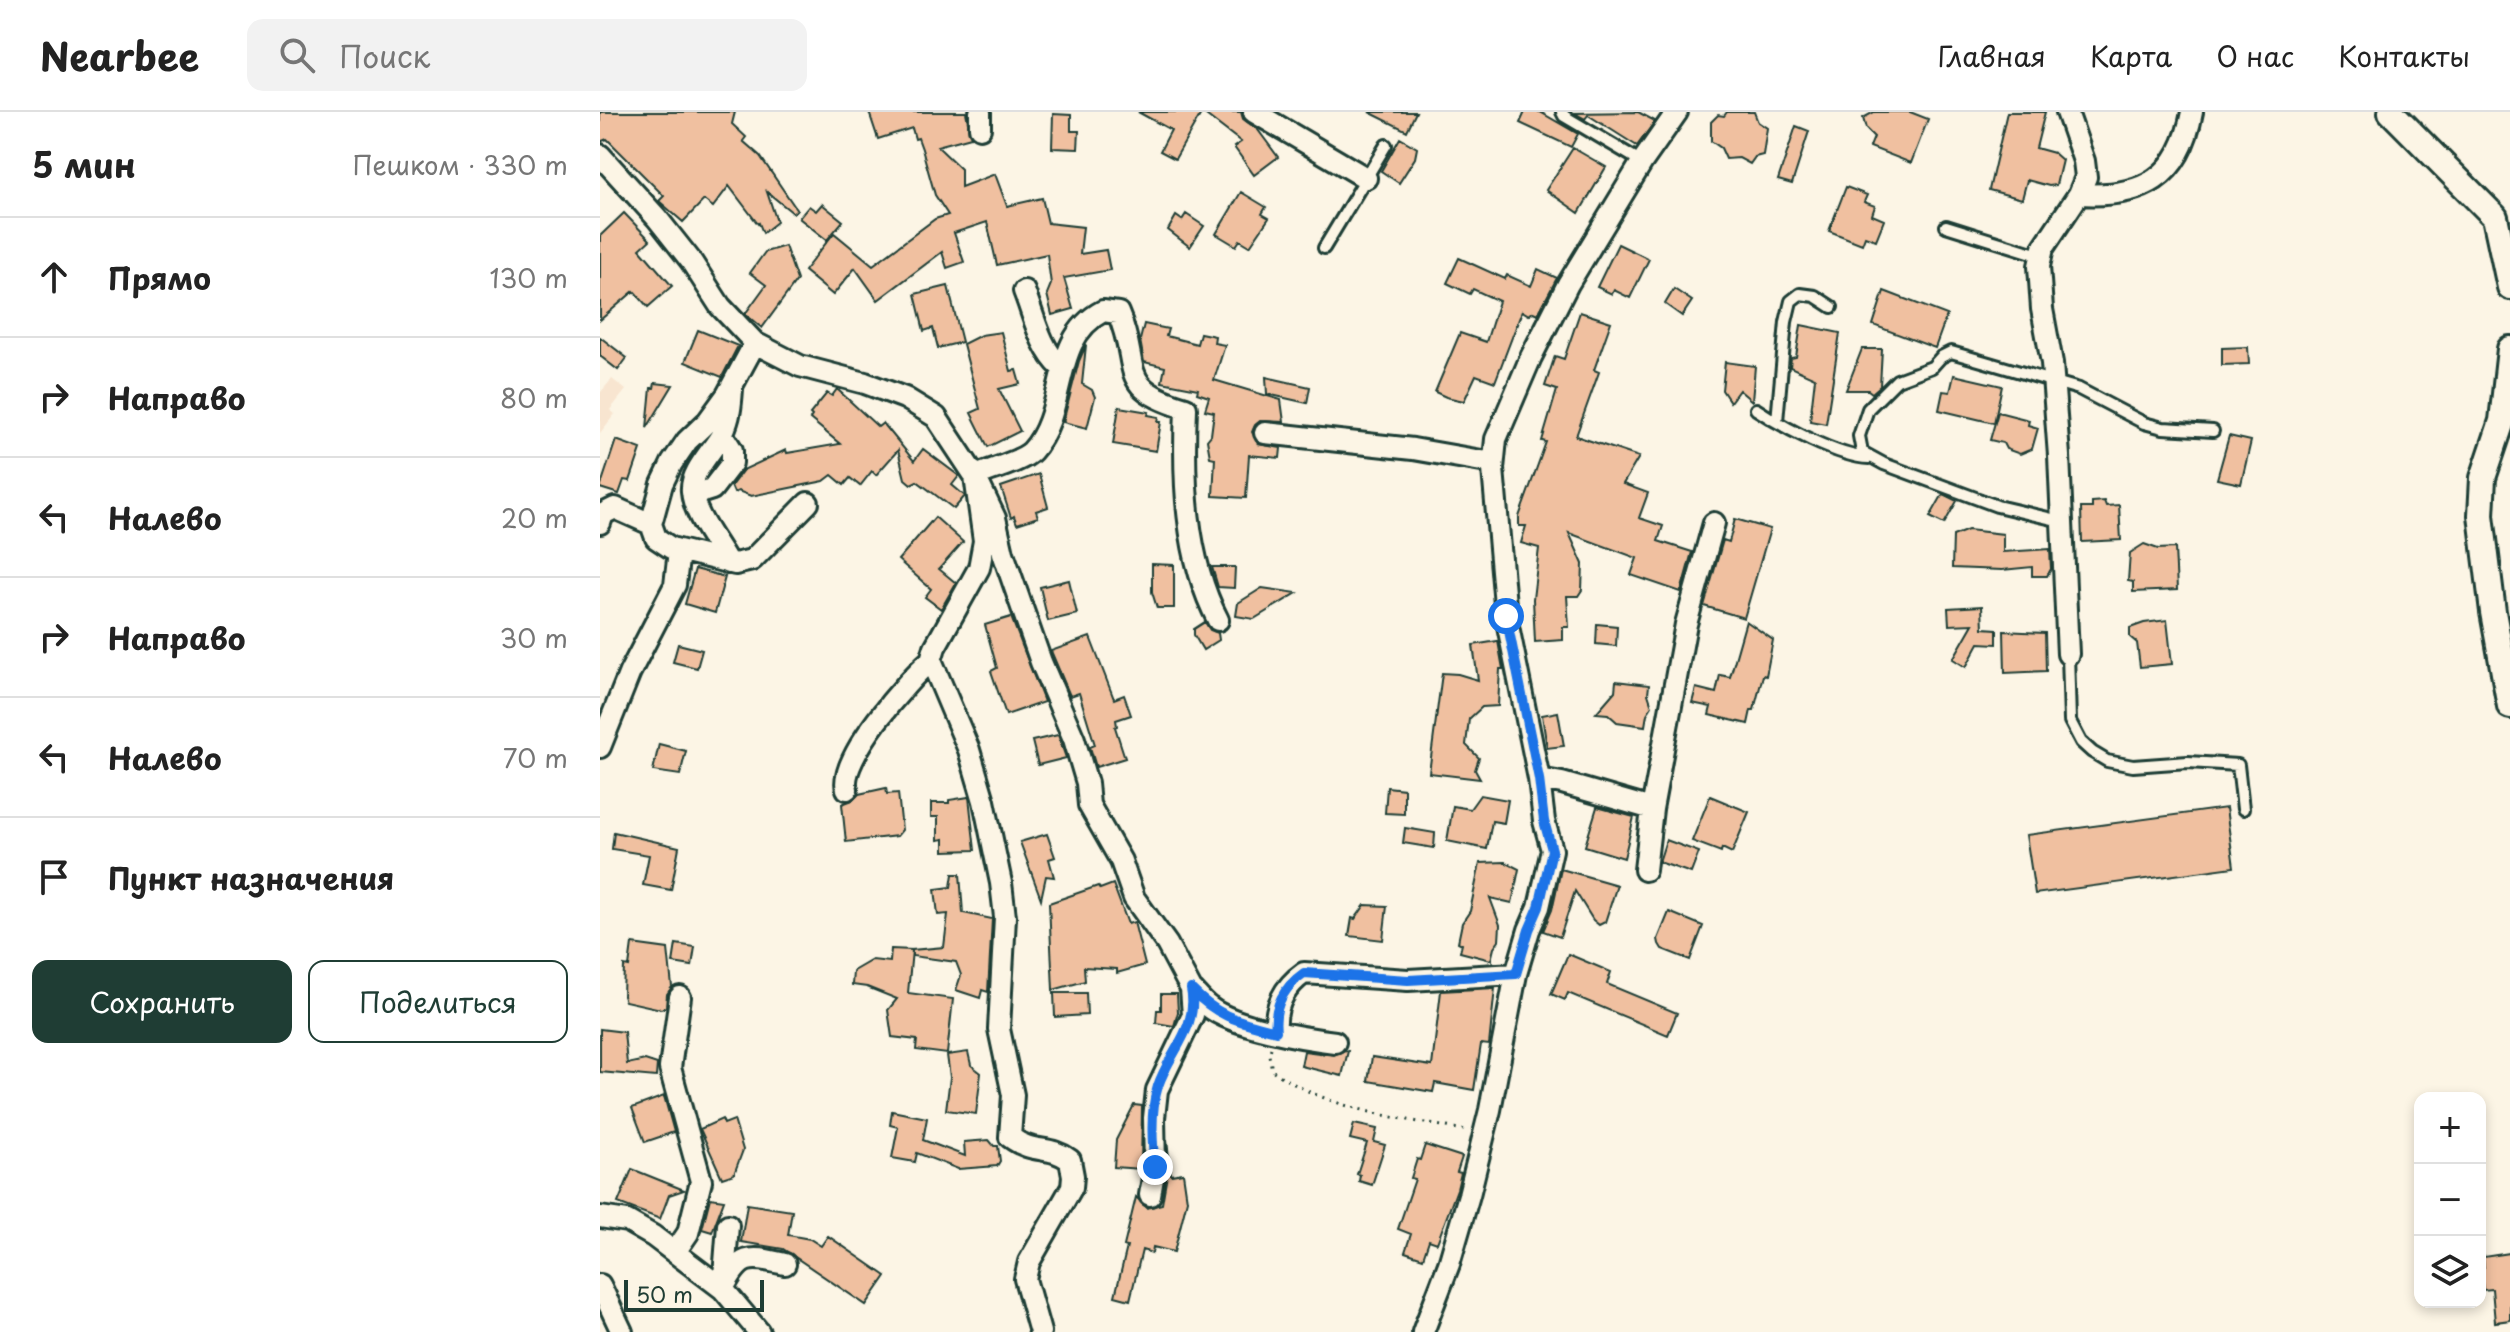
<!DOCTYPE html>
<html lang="ru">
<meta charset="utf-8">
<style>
:root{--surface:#fff;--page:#f2f2f2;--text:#222;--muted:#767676;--line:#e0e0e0;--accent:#1f3d34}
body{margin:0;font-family:"Playpen Sans",sans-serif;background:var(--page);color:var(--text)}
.controls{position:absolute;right:24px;bottom:24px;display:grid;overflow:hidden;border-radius:16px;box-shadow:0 4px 12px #0003}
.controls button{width:72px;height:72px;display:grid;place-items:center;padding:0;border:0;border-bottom:2px solid var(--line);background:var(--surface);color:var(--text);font:40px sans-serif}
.scale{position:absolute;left:24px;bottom:20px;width:140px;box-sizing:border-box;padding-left:8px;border:4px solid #1f3d34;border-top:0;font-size:22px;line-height:28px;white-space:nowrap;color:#1f3d34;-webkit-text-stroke:6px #fcf5e5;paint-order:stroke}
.stop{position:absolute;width:24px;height:24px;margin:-18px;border:6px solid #1a73e8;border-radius:50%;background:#fff}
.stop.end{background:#1a73e8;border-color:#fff;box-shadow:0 2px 8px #0008}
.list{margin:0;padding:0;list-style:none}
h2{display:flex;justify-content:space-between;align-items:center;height:104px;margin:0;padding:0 32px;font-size:34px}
h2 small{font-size:26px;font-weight:400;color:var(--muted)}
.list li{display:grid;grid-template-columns:52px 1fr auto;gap:24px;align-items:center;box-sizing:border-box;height:120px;padding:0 32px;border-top:2px solid var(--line)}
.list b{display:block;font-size:30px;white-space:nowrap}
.list em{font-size:26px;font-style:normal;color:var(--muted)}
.actions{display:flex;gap:16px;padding:24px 32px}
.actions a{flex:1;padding:18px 0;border:2px solid var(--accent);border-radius:16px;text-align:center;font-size:28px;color:var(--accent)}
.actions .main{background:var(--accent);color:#fff}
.icon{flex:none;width:44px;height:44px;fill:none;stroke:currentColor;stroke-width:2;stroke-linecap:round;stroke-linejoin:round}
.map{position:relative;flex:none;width:1910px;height:1220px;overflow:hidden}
header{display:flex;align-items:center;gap:48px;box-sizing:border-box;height:112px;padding:0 40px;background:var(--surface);border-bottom:2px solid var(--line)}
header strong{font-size:38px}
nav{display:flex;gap:44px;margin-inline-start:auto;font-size:28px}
.search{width:560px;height:72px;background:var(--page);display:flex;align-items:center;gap:20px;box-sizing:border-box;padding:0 28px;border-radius:16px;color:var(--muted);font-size:30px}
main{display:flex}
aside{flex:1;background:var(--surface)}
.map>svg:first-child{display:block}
.built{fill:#f8e5d0}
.building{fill:#f0c0a0;stroke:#1f3d34;stroke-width:2}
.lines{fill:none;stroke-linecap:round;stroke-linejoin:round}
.service-casing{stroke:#1f3d34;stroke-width:16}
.minor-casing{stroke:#1f3d34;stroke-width:26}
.tertiary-casing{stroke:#1f3d34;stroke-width:30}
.path{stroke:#1f3d34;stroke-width:3;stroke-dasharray:2 6;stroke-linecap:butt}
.service{stroke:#fcf5e5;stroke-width:10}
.minor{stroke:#fcf5e5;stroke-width:20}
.tertiary{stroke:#fcf5e5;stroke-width:24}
.route{stroke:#1a73e8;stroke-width:10}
</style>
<header>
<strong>Nearbee</strong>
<div class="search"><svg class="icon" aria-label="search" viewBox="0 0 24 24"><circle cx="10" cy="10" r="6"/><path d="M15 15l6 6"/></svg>Поиск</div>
<nav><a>Главная</a><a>Карта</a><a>О нас</a><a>Контакты</a></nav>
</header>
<main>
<aside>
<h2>5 мин<small>Пешком · 330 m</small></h2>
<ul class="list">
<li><svg class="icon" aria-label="ahead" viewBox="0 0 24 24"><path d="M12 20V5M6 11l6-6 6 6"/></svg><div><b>Прямо</b></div><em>130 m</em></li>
<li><svg class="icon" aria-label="right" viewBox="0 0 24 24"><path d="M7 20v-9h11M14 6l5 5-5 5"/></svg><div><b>Направо</b></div><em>80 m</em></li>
<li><svg class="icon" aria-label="left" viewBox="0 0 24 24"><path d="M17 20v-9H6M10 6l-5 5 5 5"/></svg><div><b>Налево</b></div><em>20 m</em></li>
<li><svg class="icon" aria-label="right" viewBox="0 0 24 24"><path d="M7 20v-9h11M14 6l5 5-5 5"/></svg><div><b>Направо</b></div><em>30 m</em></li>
<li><svg class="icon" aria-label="left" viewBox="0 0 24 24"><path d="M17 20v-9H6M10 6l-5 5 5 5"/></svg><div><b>Налево</b></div><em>70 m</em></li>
<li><svg class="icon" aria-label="arrive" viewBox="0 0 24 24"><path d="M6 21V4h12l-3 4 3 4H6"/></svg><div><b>Пункт назначения</b></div></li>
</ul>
<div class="actions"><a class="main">Сохранить</a><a>Поделиться</a></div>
</aside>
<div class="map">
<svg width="1910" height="1220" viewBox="0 0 1910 1220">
<rect width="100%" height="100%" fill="#fcf5e5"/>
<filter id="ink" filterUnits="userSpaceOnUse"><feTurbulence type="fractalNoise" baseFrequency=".0125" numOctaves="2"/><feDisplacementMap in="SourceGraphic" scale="16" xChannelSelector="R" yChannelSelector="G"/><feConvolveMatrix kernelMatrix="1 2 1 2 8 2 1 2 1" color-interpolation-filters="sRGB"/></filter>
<g filter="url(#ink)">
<path class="built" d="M12,267L26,278L10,298L15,302L0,321V281Z"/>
<path class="building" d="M0,0H135L132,12L146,25L143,29L160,44L197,98L193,101L167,80L177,110L163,121L159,111L158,112L129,74L113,95L104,88L83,110L59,89L64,84L7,27L0,30Z
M269,0H366L371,25L337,34L361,57V75L395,62L407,94L442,86L448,111L483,115L480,142L506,138L510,158L464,166L473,197L452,203L447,182L451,172L447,142L397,153L387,110L354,121L364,150L347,156L342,140L278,188L255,156L233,183L204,159L234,121L273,153L335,107L348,103L335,83L322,37L318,26L315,27L312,16L278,27Z
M538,0H641L643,7L658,18L678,45L654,63L634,35L641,30L602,0L575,47L560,39L571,18Z
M769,0H816L807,19Z
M925,0H940L978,22L971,35L920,11Z
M1038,0L1055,9L1037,34L988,3L985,7L974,1Z
M1127,0H1154L1158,10L1167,16L1163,43L1155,45L1150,52L1139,46L1126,47L1121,36L1111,29V10L1118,3L1124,4Z
M1274,0H1310L1328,7L1311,51L1270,35L1274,25L1266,17L1263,6Z
M1407,0H1445L1436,36L1454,41L1462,48L1456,73L1449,74L1427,68L1422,87L1389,78Z
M453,2L471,3V19H479L478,37L452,36Z
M1196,14L1209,19L1192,72L1178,68Z
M800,26L817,36L815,46L799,71L781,59Z
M973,36L1006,55L979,101L946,78Z
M1246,75L1267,83L1264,90L1275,94L1272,103L1284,108L1276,128L1265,124L1262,132L1229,119Z
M641,80L666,95L662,102L669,106L650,134L640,128L636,134L616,122Z
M222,92L243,109L227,128L199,106L209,94L216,99Z
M24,101L50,128L40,137L72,174L48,195L34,179L0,208V124Z
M586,102L604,114L590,135L568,118L576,104L582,108Z
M1018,132L1049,147L1030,186L1014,178L1012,182L997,175Z
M185,134L197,168L162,216L145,202L166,173L150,161L165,140Z
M859,146L905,167L907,163L931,174L938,157L957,166L938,202L933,200L929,203L922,199L895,270L876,263L864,289L846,285L835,280L860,221L886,230L899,189L873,177L870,182L847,171Z
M348,174L362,230L338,236L333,216L324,219L315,182Z
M1074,177L1092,189L1082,204L1065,192Z
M1284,179L1347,203L1335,236L1273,213Z
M980,200L1011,210L994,258L999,260L976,324L1039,345L1023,372L1048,381L1039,406L1063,414L1058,429L1092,440L1081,480L1031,463L1037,446L969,421L983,452L982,478L978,484H967L969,515H963V528L935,530L933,487L939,436L921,431L926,414H919V405L946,330L942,329L957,278L945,274L955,244L964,247Z
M544,212L568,217L566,224L597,232L600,221L615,224L614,231L625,233L614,268L681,288L684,310L660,309L655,313L652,320L658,332L681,336L680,346L649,343L646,386L613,384L615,346L610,345L607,328L611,323L614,300L605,298L609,285L597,281L598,277L562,270L565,255L544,250L540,228Z
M1201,213L1240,221L1226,312L1210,309L1215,266L1190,255L1191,246L1196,245Z
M98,218L138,234L122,265L85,250Z
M401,220L411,259L416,258L420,272L399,277L420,319L388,335L371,301L380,297L363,232L381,223Z
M0,225L27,246L18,258L0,244Z
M486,233L482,272L492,278L495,285L487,316L463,310L479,249Z
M1648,235L1649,252L1622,253V236Z
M1262,237H1282L1280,274L1272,281L1268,278H1246Z
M1125,250L1155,254L1152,289L1139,278L1130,290L1122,278Z
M1354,263L1402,274L1394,311L1339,298L1343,279L1350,280Z
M666,265L710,275L707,291L667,282Z
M55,271L73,273L47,316L51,276H54Z
M237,277L278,315L283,311L314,349L323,337L359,364L352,373L365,384L354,397L317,369L311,372L305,367L298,338L276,363L272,359L260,374L250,366L244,373L232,363L224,369L151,384L138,379L134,381L131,374L143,358L186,338L187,341L240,332L210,307L212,304L210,302L227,281L232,284Z
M519,295L549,300L548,303L559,305L558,310H561L556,339L513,332Z
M1398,300L1429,308L1428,313L1438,316L1432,337L1420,342L1406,337L1403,331L1390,328Z
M1629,324L1651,329L1641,372L1617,367Z
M16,328L41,337L30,369L24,368L19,382L0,376Z
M439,362L448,395L436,399L438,405L417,412L414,404L411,406L401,375Z
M1343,382L1357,389L1344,412L1330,405Z
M1504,389L1506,394L1519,393L1521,428L1482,430L1481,396H1492V390Z
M335,405L363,430L339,457L356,471L341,497L325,485L331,477L298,448Z
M1135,407L1170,417L1144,506L1104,494L1123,428L1129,430Z
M1368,418L1403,422V440L1450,437L1451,457L1447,464H1432V455L1402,458L1352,456L1353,424Z
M1544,432L1558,437L1575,436L1577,478L1533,480V470L1528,469L1530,441Z
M552,452L574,453V496H557L552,480Z
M612,455H635L634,476L618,475Z
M95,457L125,465L115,501L85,492Z
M469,468L477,502L448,509L440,475Z
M662,476L697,481L654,507L636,504L638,491Z
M1382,494L1383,516L1397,517V532L1379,531L1366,555L1353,547L1373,512L1349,513L1348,496Z
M411,505L444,590L406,603L391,559L397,556L385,513Z
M1567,508L1572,552L1540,555L1537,531L1530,525V516L1544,511Z
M1146,509L1173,528L1166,564L1163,563L1154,598H1151L1148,612L1109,603L1111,595L1092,591L1096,576L1116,581L1120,563L1130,565Z
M605,510L610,518L618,521L619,528L603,538L594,523V517Z
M997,512L1017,514L1016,534L996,532Z
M1404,519L1445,521L1446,559L1405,561Z
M490,525L514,587L524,583L531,603L516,608L517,614L515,615L525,646L496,655L490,635L495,633L479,581L470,584L451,539Z
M898,529L903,557H900L898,594L882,595L869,607L866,633L879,646L875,658L880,667L829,661L842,561L858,562L878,568L873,533Z
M78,532L102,538L97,556L73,550Z
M1016,569L1049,573L1048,582L1052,594L1047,602L1045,614L1017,610L1008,602L996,601L1015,579Z
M958,600L964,634L947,636L942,603Z
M458,623L466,646L438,653L432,629Z
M59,632L86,639L80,663L53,659Z
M787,675L804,677V702L785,701Z
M286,676L287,682L298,681L302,718L297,724L246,730L242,692L253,688L259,682Z
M880,683L908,688L904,711L892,709L887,737L847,729L853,694L870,697Z
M1110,684L1149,700L1132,741L1122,736L1121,740L1092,729Z
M369,685L375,738L344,739V727L338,728V705H331V691H349V688Z
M997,695L1034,705L1024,746L985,734Z
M1626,696L1634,755L1435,782L1426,723Z
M805,716L835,721L834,736L803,731Z
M14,720L79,735L71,778L43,773L49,743L12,737Z
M447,722L455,745L449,747L454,765L446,764L441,787L420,730Z
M1066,728L1099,740L1091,761L1059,750Z
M905,750L919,757L912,791L890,786L900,813L899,829L894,836L891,848L860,840L862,832L858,830L862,811L870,799L880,751Z
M961,757L1017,773L1005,810L999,813L993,808L975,779L960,825L943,819L952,798Z
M353,762H360L363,801L392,807L388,880L382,878L380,886L356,878L361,863L356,850L312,844V838L344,835L348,802L338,803L335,777L351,775Z
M513,772L528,812L534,810L545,853L517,861V857L484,855L485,869L453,878L449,791L498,774L500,777Z
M765,793L787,794L783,828L749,824L752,806L755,807Z
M1069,800L1103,814L1090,848L1062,837L1059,832L1058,827Z
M32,832L68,837L72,875L67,882L66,895L61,897L25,889L23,884L24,854L29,855Z
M76,832L95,835L92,854L73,851Z
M291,837L312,838L308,881L353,887L347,942L316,938L317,928L292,925L288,898L297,887L267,875L252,873L253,859L272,848L290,850Z
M968,842L1011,860L1007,872L1077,901L1068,923L968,881L965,888L951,882Z
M895,876L889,933L881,932L874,978L835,971L833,980L768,969L772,945L832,954L841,879Z
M454,881H486L487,903L455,905Z
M561,882H577L578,900L574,914L556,911L557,898H561Z
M0,917L24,920L27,952L45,948L57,952L56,965L0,960Z
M745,938L748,939L742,964L701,954L704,939L734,943Z
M368,940L371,953L381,961L376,1002L346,998L350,965L347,943Z
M64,984L74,1020L45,1030L32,996Z
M534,993L542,994L541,1057L514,1055L516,1028Z
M292,999L327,1006L323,1028L365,1044L364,1030L389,1028L394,1034H398L400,1049L397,1054L358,1057L317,1041L315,1050L292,1046L298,1015L290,1013Z
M122,1007L124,1012L134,1008L143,1038L134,1062L122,1066L100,1017Z
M754,1012L777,1017L774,1030L785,1033L772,1073L759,1069L760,1063L757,1062L767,1031L750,1027Z
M567,1028L571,1063L583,1061L587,1088L574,1140L553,1135L552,1141L542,1138L530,1188L515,1184L527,1135L524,1134L536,1085L547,1096L562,1092L568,1057Z
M825,1033L862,1045L857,1060L861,1061L857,1077L837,1131L829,1128L823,1146L805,1140L811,1122L798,1117L815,1067L811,1066L817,1047L820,1048Z
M32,1057L84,1078L69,1083L60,1107L18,1091Z
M110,1086L124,1088L112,1120L102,1117Z
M147,1092L192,1099L188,1123L210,1127L221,1134L228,1124L286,1164L266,1193L183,1137L141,1130Z
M1910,1141V1208L1895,1210L1892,1177L1883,1178L1880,1155H1884L1883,1145Z"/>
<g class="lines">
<g class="service-casing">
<path id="service" d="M962,0L964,4L1042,50
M1346,114L1442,144
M724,136L786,33
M1156,297C1183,315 1238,345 1269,346
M1177,309L1186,210L1191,189L1200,182L1215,184L1232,195
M1461,409L1397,394L1284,352L1262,340L1259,324L1268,297L1297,268L1332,255L1341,245L1351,240L1479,277L1544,311L1563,316L1613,319
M1468,542L1470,609L1481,630L1492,640L1507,649L1533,654L1588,650L1638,653L1643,697"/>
</g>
<g class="minor-casing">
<path id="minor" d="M380,0V16
M654,0L766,66
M1467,0L1484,49L1486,65L1479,82L1443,136L1439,154L1442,197L1452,251L1459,344L1468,542
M0,43L57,106L91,149L120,194L155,231L200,254L265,271L305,286L336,305L375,364L395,406L403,441L441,550L474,627L487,671L489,693L521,749L534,786L567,832L591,877L593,903L557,978L554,1006L555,1055L550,1083
M1479,82C1543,86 1580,66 1592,0
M424,179C434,204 440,236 461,255
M155,231L127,283L108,309L87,329L72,351L62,372L51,412L56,426L71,436L135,452L152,448L208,391
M665,321L813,337L893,351
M93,383L112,377L132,351V338L122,322
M0,411L3,402L15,396L51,412
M128,451C117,430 94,404 92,379C90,359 115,337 123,320C130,306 131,292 132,277
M0,635L30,560L75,473L79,439
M939,667L962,671L1052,697L1086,512L1114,411
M247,677C237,649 308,567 331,548
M1045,758L1052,697
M591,877C597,883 602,890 609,895C634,915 703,926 735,930
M676,919C674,895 684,875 704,861L808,868L916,862
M0,1105L27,1109L53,1124L123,1177L159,1220
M75,1140L88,1121L101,1069L70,956L80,885
M0,1173L22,1220
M123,1177C141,1141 149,1144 185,1152
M123,1177L128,1113
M440,1220L425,1167L429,1150L472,1075L473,1064L470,1048C448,1032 434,1043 410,1025L413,983L399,917L405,805L401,771L384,689L369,638L331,548L335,535L379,456L384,429L375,364C389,358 423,349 432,339C469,298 449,227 503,199L518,201C542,256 514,275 586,296C583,366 585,445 618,508
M823,1220L849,1152L869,1083L890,998L916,862L929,818L939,795L952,738L944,709L939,667L906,504L893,357L896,327L931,245L968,172L1042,50L1077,0"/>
</g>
<g class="tertiary-casing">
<path id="tertiary" d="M1791,0L1895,105L1910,175
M1910,237L1902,309L1883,366L1881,403L1893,500L1910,594"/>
</g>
<path class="path" d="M671,936L669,943L672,958C726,998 800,1006 864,1018"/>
<use href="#service" class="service"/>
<use href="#minor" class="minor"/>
<use href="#tertiary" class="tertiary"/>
</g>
</g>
<g class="lines" filter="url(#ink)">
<path class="route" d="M555,1055C552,1030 550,999 558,974C569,940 599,916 591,877C619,906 639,909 676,919C673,895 684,875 704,861L808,868L916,862L929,818L939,795L952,738L944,709L939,667L906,504"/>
</g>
</svg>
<div class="controls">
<button>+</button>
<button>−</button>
<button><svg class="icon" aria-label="layers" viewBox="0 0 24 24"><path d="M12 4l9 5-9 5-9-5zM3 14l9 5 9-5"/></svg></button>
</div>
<div class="scale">50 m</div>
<div class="stop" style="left:906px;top:504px"></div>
<div class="stop end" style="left:555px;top:1055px"></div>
</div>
</main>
